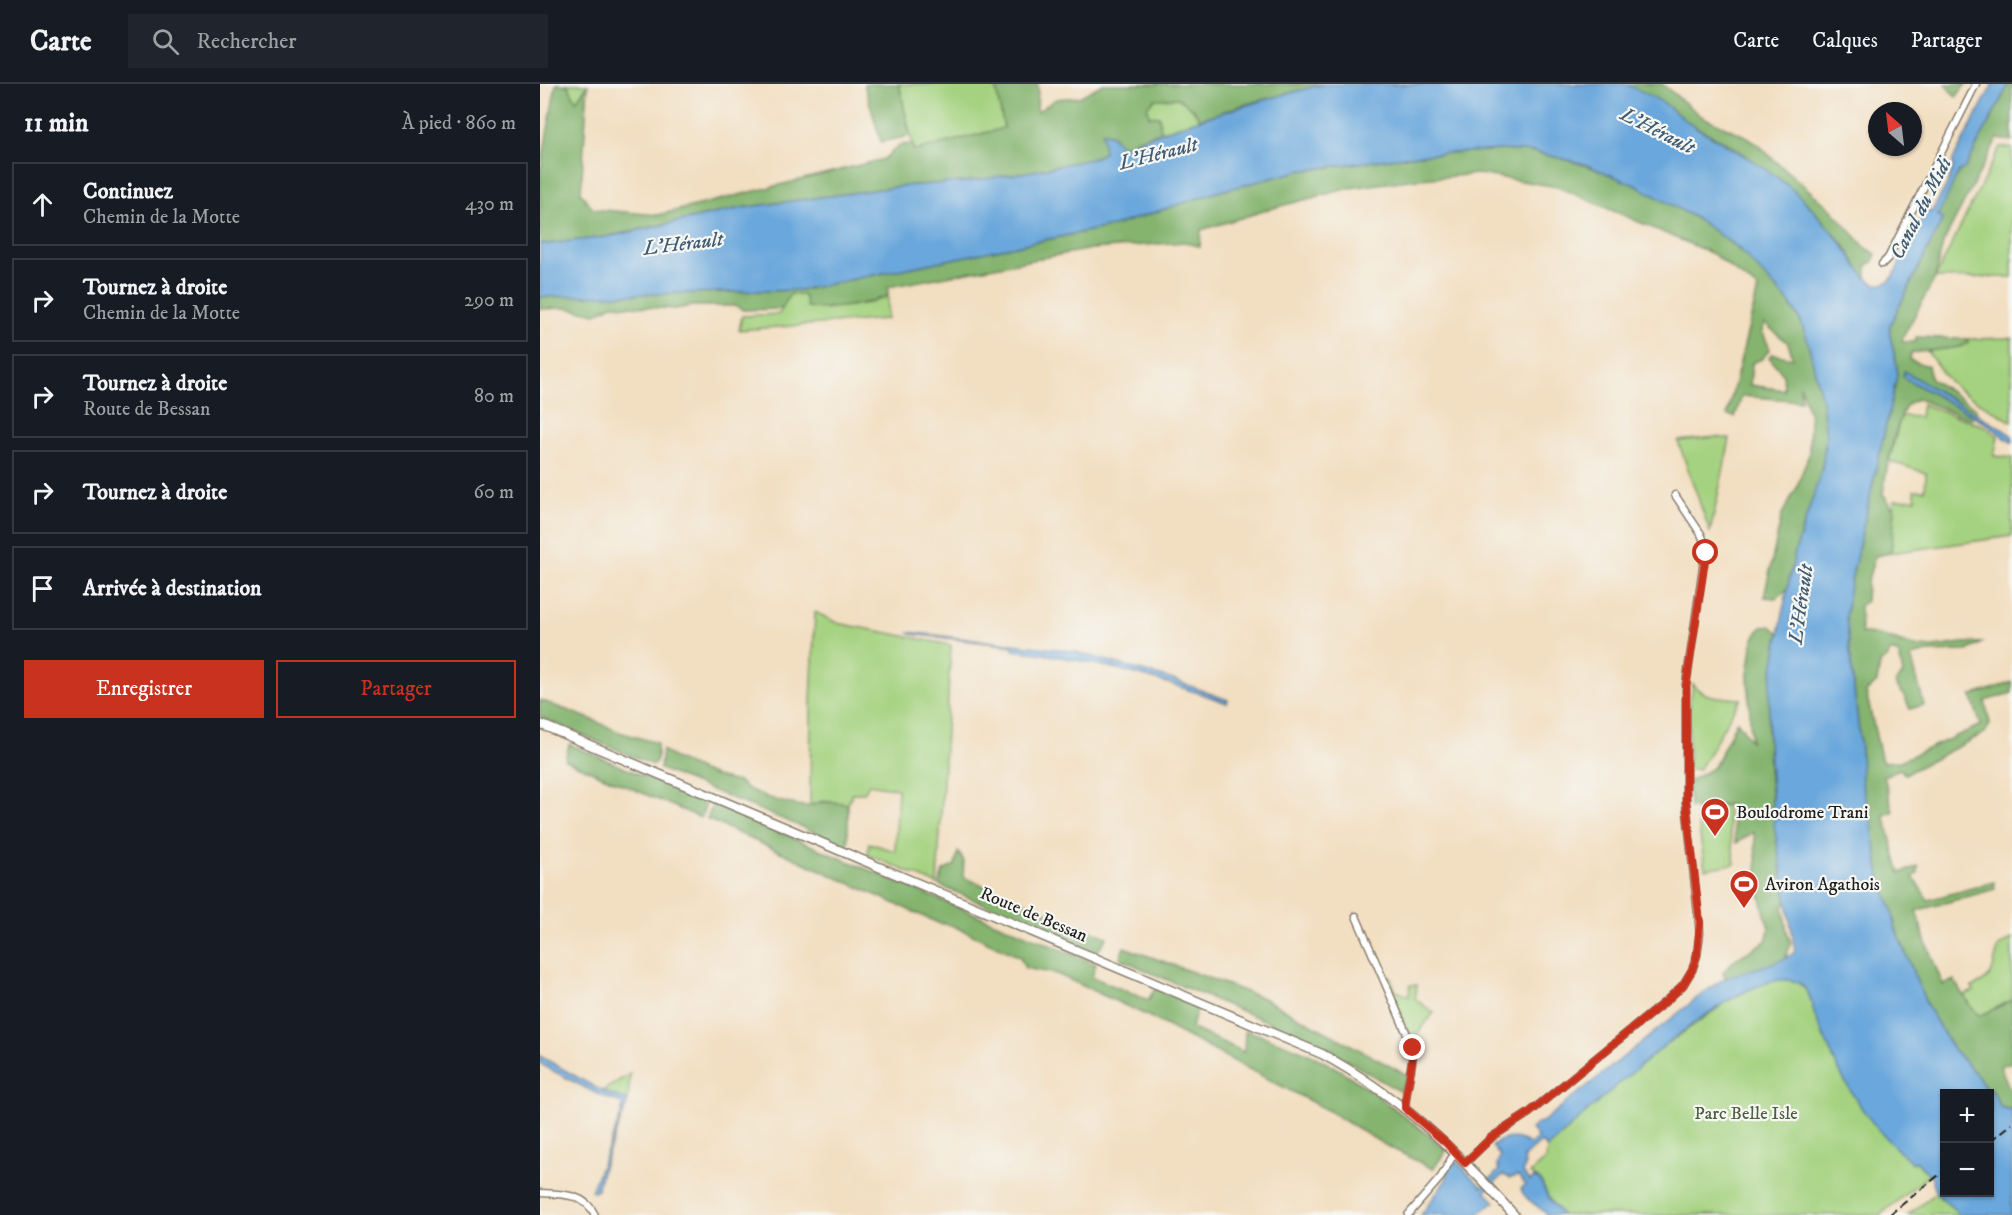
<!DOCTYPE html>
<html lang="fr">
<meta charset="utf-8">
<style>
:root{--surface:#171b24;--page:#20242c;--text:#f1f3f6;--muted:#9ea1a6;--line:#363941;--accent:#c8321e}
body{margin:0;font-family:"IM FELL DW Pica",serif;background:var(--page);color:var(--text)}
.controls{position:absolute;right:18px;bottom:18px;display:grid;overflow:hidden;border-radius:0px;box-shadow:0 2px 4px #0004}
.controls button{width:54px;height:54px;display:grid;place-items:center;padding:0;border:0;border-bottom:2px solid var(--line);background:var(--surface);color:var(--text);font:30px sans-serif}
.compass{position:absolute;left:1328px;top:18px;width:54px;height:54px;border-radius:50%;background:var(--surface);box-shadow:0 2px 4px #0004;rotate:332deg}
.stop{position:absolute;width:18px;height:18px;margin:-14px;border:4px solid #c8321e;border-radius:50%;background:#fff}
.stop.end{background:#c8321e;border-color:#fff;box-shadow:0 2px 6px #0008}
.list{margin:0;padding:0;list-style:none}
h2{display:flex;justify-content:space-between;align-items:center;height:78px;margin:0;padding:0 24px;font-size:26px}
h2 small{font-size:20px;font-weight:400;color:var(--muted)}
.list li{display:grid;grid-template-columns:39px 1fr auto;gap:18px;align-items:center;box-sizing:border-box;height:84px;margin:0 12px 12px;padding:0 12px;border:2px solid var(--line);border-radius:0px}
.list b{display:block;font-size:22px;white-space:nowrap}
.list p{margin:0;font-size:20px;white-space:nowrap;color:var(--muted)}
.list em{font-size:20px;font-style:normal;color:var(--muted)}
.actions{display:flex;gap:12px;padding:18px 24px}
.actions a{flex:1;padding:14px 0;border:2px solid var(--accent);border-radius:0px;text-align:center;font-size:21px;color:var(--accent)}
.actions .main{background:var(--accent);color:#fff}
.icon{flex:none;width:33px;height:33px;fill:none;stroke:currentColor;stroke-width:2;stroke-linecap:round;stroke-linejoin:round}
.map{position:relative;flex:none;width:1472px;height:1131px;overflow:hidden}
header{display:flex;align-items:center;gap:36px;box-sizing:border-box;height:84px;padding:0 30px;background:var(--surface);border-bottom:2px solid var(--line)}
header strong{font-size:28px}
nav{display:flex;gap:33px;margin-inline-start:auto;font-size:21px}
.search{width:420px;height:54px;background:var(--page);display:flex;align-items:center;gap:15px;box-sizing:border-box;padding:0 21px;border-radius:0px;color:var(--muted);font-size:22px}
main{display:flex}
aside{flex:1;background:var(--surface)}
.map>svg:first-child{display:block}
.green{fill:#a5d280;stroke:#60774e;stroke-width:1.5}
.forest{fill:#84b46e;stroke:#506845;stroke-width:1.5;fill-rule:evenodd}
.water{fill:#6ba7dc;stroke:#44627c;stroke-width:1.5;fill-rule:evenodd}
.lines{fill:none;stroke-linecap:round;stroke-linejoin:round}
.minor-casing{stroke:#877d6e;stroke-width:9}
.secondary-casing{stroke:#877d6e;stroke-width:11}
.minor{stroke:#fff;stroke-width:6}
.secondary{stroke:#fff;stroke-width:8}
.rail{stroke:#1c1c1c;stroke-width:2;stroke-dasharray:9 4.5;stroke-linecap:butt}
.route{stroke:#c8321e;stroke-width:8}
.labels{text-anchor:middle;stroke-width:4.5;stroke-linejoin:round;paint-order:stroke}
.poi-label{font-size:18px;fill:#1c1c1c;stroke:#f6f6f2;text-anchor:start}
.street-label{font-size:18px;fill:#1c1c1c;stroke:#f6f6f2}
.park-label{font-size:18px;fill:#4c5c3f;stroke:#f6f6f2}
.water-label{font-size:20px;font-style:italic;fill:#405b72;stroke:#f6f6f2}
</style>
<header>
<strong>Carte</strong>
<div class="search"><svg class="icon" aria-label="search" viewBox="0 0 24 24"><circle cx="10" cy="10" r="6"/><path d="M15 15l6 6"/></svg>Rechercher</div>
<nav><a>Carte</a><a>Calques</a><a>Partager</a></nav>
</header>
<main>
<aside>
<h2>11 min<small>À pied · 860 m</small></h2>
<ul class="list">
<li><svg class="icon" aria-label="ahead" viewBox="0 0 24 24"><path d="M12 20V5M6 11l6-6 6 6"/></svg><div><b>Continuez</b><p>Chemin de la Motte</p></div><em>430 m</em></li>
<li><svg class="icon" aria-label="right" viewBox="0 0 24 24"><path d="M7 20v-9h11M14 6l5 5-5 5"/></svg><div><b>Tournez à droite</b><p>Chemin de la Motte</p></div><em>290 m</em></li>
<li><svg class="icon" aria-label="right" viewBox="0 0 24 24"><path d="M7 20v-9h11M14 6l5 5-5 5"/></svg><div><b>Tournez à droite</b><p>Route de Bessan</p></div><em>80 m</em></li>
<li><svg class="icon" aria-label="right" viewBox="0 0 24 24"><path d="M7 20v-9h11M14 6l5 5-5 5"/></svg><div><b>Tournez à droite</b></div><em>60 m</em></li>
<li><svg class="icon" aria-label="arrive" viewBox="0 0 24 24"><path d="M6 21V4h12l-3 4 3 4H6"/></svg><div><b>Arrivée à destination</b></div></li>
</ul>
<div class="actions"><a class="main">Enregistrer</a><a>Partager</a></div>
</aside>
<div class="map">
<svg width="1472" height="1131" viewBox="0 0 1472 1131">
<rect width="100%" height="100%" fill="#f6f6f2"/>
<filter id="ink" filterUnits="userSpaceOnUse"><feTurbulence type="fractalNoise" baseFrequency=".0167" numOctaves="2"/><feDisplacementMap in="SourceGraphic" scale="12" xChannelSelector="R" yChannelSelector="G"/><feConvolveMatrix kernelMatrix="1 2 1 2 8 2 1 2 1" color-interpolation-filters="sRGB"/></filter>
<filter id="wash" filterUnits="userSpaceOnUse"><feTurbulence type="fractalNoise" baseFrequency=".008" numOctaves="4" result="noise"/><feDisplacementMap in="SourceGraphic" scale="24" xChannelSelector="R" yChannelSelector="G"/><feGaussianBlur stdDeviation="1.35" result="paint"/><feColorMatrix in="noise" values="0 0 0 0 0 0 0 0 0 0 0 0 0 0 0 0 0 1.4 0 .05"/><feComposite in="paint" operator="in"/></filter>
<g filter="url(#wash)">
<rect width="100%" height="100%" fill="#f2dec0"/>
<path class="green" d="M24,0H48L36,17L28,1Z
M359,0H455L464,44L374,67Z
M638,14L653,25L660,35L621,48L619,32H609L607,22L615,15Z
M1460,63L1472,64V193L1395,194Z
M249,210H264L285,225L330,219L348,212L347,235L199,246L202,232L239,230Z
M1472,254V338L1419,306L1407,295L1387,267L1420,263L1428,259L1427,255Z
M1382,320L1444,342L1458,352L1454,372L1472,374V452L1351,469L1354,416L1376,415L1374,406H1385L1386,389L1349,377L1361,332L1380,333Z
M1176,353L1190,355L1170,448L1138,357Z
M275,528L297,539L411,561L397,800L328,771L329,759L355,767L358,705L329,700L324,709H312L308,720L282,717L270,722L271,618Z
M1153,600C1163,615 1184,613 1201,615C1185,636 1175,664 1159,685L1148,686L1149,627Z
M1186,721L1195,780L1165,785L1156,725Z
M1472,855V916L1440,932L1430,922L1424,911L1434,907L1432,903C1459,891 1450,886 1459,862Z
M850,892L856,907L869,912L870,901H877L875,915L894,929L873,955L865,941L846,894Z
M1235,895H1249L1257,897L1268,908L1284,954L1314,1011L1345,1053L1376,1077L1389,1091L1340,1131H1022L1008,1113L1001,1097L990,1090L1006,1075L1007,1064L1100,979L1188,917L1221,899Z
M90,990L88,1017L62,1007Z
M1396,1109L1413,1123L1419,1131H1368Z"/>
<path class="forest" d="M16,0L28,1L36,17L48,1L41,109L53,125L118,131L344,75L359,61L372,60L374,67L464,44L455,0H498L497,28L516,15L539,13L563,0H784L706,20L660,35L653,25L638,14L615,15L607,23L609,32H619L621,48L606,52L582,63L572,51L563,49L564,69L551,75L488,88L424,98L362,102L201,124L72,151V152L7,160L0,159V89Z
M324,0H359L370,52L341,58Z
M1085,0H1122L1161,32L1205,52L1219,61L1233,75L1292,126L1325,163L1336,170L1333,178L1327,181V195L1318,184L1304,161L1271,123L1243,98L1195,64L1143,36L1125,20Z
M1405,0H1426L1416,13Z
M1469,0H1472V57L1457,55L1403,159L1395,194L1362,255L1363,258H1376V253L1427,255L1428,259L1420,263L1371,269L1370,276L1388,282L1391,295L1437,325L1431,335L1378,315C1375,316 1372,317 1369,319C1356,331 1345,392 1343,410L1355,426L1351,469L1335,472L1327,499L1326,517L1320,522L1321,549C1344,548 1358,560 1380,563C1399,565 1421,556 1442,559L1427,567L1388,568L1371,572L1384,621L1370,625L1364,612L1355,599L1363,590L1359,570L1351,567L1347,574L1340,579L1337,598L1326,608L1342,678L1360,677L1441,641L1431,612L1472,598V609L1445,617L1450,640L1445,649L1365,690L1360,685L1344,692L1353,728L1344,731L1360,789L1378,782V789L1373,793L1388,816L1454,798L1455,805L1376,827L1385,856L1403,901L1414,896L1429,921L1440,932L1472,916V978L1460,982L1470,1006L1472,1007V1026L1460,1023L1453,1007L1445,1004L1436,990L1413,965L1387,922L1355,842L1352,825L1341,798L1331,735L1322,700L1321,666L1306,533L1309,506L1357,292C1359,274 1348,259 1350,241L1403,135L1397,132L1419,87L1425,84Z
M961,66C973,67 986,66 998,69C1088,86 1211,152 1258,233C1273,258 1286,322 1286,352C1285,386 1271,417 1261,449C1255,468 1251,487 1247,506L1236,514L1224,513L1242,430L1256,405L1269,370L1270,332L1260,301L1261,317L1202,312L1195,333L1187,331L1218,205L1173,170L1018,103L938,90L868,96L810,104L737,123L661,146L660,163L645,158L551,165L348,203V212C321,222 295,226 267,223L264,211L250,210L242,225L203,226L196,222H152L136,225L72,221L56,230L27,224L0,225V213L261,206L573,142L677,108L759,87L878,71ZM1224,239L1248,259L1253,274L1232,270L1229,273L1243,290L1244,306L1210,301L1212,279L1222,275L1230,265L1222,247Z
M1230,542L1239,548C1234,582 1228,615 1228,650C1228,707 1238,764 1247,820L1243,821L1247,848L1251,859L1245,876L1185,894L1183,888L1194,876L1226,857L1229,845L1219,807L1214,748L1196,759L1190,720L1150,724L1148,698L1174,683L1197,637L1211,657L1208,591L1213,555L1222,543Z
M0,616L53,636L79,648L117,659V675L113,681L0,633Z
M29,660L166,719L161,734L25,676Z
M122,666C140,679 177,695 199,698C211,710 248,721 266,722C272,722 278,718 284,718C292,718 301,719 308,720V762L120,685Z
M173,720L357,798L556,880L552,893L608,916L615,905L658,922L651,944L704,968L705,946C738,957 772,969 803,988C839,1011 873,1039 907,1066L893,1085L845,1061L787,1026L608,932L517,890L485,884L480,873L411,841L398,839L167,735Z
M418,768L424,777L423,793L567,853L557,868L399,801L403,787L415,781Z
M584,863L723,914L867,991L861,1008C830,991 801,971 769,956C707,927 642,905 580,874Z"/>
<path class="water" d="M784,0H1085C1099,6 1114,12 1126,21C1136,28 1145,37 1156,43C1199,69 1241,89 1275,128C1284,139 1294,149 1302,160C1314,174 1331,218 1353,193L1385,126L1391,128L1394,124C1401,110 1415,91 1413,76L1453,0H1469L1425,84L1419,87L1398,132L1403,135L1350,241C1348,259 1359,274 1357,292L1309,506L1306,533L1321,666L1322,700L1331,735L1341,798L1352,825L1356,846L1387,922L1413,965L1436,990L1445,1004L1453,1007L1460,1023L1472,1026V1131H1419C1408,1116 1392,1114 1392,1094L1376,1077L1373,1079C1336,1051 1305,1005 1288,962C1283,951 1278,940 1274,929C1272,922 1271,913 1267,907C1230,848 1038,1038 1007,1064L1001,1058L984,1073L985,1081L983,1089L990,1097L994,1094L1000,1096L1008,1113L1022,1131H1007C999,1121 985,1117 981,1105L985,1101L978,1092L970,1094L963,1091L945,1107L955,1118L936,1131H881L906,1096L910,1081L916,1077L942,1103L959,1086L957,1080L960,1072L952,1062C964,1052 977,1052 990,1060L998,1054L991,1045L1000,1038L1001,1039L1162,910C1170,905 1177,898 1186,894C1201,887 1249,878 1255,867L1234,741L1228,647L1230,602L1247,506L1255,468L1282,385L1286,351L1282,317L1267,255L1260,235L1248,217L1198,164L1157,135L1097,102L1044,80L995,68L961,66L878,71L759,87L677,108L573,142L261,206L0,213V159L7,160L72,152L201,124L362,102L424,98L488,88L551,75L564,69L562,48L572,51L582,63C648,37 715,18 784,0ZM1404,1010H1450V1108H1404Z
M1364,287L1462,345L1472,352V359L1444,338L1363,293Z
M368,548L533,567L631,595L688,616L687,619C618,594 546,574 473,566V562L371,550Z
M0,972L58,1005L88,1017L63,1083L57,1106L54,1108L51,1107L82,1029V1019L57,1010L6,983L0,979Z"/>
</g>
<g filter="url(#ink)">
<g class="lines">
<g class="minor-casing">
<path id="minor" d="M1342,180L1348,174L1436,0
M816,832L873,964C873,984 866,1003 865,1024
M925,1079L952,1053L989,1029L1126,917L1143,901L1152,886L1157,871L1160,849L1146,718V601L1166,462L1161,450L1135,411
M0,1109C21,1110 45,1109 55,1131
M868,1131L901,1093L911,1075L916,1069"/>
</g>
<g class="secondary-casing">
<path id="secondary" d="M0,640L782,970C858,1011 918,1068 974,1131"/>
</g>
<use href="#minor" class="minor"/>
<use href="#secondary" class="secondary"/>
<path class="rail" d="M1450,1057L1472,1040
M1349,1131L1404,1087"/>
</g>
</g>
<g class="lines" filter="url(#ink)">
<path class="route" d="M873,964C873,984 866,1003 865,1024L906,1059L925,1079L952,1053L989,1029L1126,917L1143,901L1152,886L1157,871L1160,839L1146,718V602L1166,469"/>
</g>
<defs>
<g id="stadium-pin" transform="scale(1.5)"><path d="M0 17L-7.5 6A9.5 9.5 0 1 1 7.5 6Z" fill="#c8321e" stroke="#f6f6f2"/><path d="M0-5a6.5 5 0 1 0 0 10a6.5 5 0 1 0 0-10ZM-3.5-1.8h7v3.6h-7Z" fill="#fff"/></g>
</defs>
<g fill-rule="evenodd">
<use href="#stadium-pin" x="1175" y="728"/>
<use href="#stadium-pin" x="1204" y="800"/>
</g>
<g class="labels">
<g class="poi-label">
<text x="1196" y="734">Boulodrome Trani</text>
<text x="1225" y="806">Aviron Agathois</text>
</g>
<g class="street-label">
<text transform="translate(494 830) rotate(23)" y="6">Route de Bessan</text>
</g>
<g class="park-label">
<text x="1206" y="1035">Parc Belle Isle</text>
</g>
<g class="water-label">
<text transform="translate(1118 46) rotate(27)" y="7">L'Hérault</text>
<text transform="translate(618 69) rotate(-14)" y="7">L'Hérault</text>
<text transform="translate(1380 124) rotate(-63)" y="7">Canal du Midi</text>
<text transform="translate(143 159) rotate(-7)" y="7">L'Hérault</text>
<text transform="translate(1260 520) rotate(-82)" y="7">L'Hérault</text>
</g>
</g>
</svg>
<div class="controls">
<button>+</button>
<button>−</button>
</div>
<svg class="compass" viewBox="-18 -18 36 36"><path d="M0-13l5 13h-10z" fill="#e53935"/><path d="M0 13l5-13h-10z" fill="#9ea1a6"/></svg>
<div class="stop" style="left:1166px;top:469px"></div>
<div class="stop end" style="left:873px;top:964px"></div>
</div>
</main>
